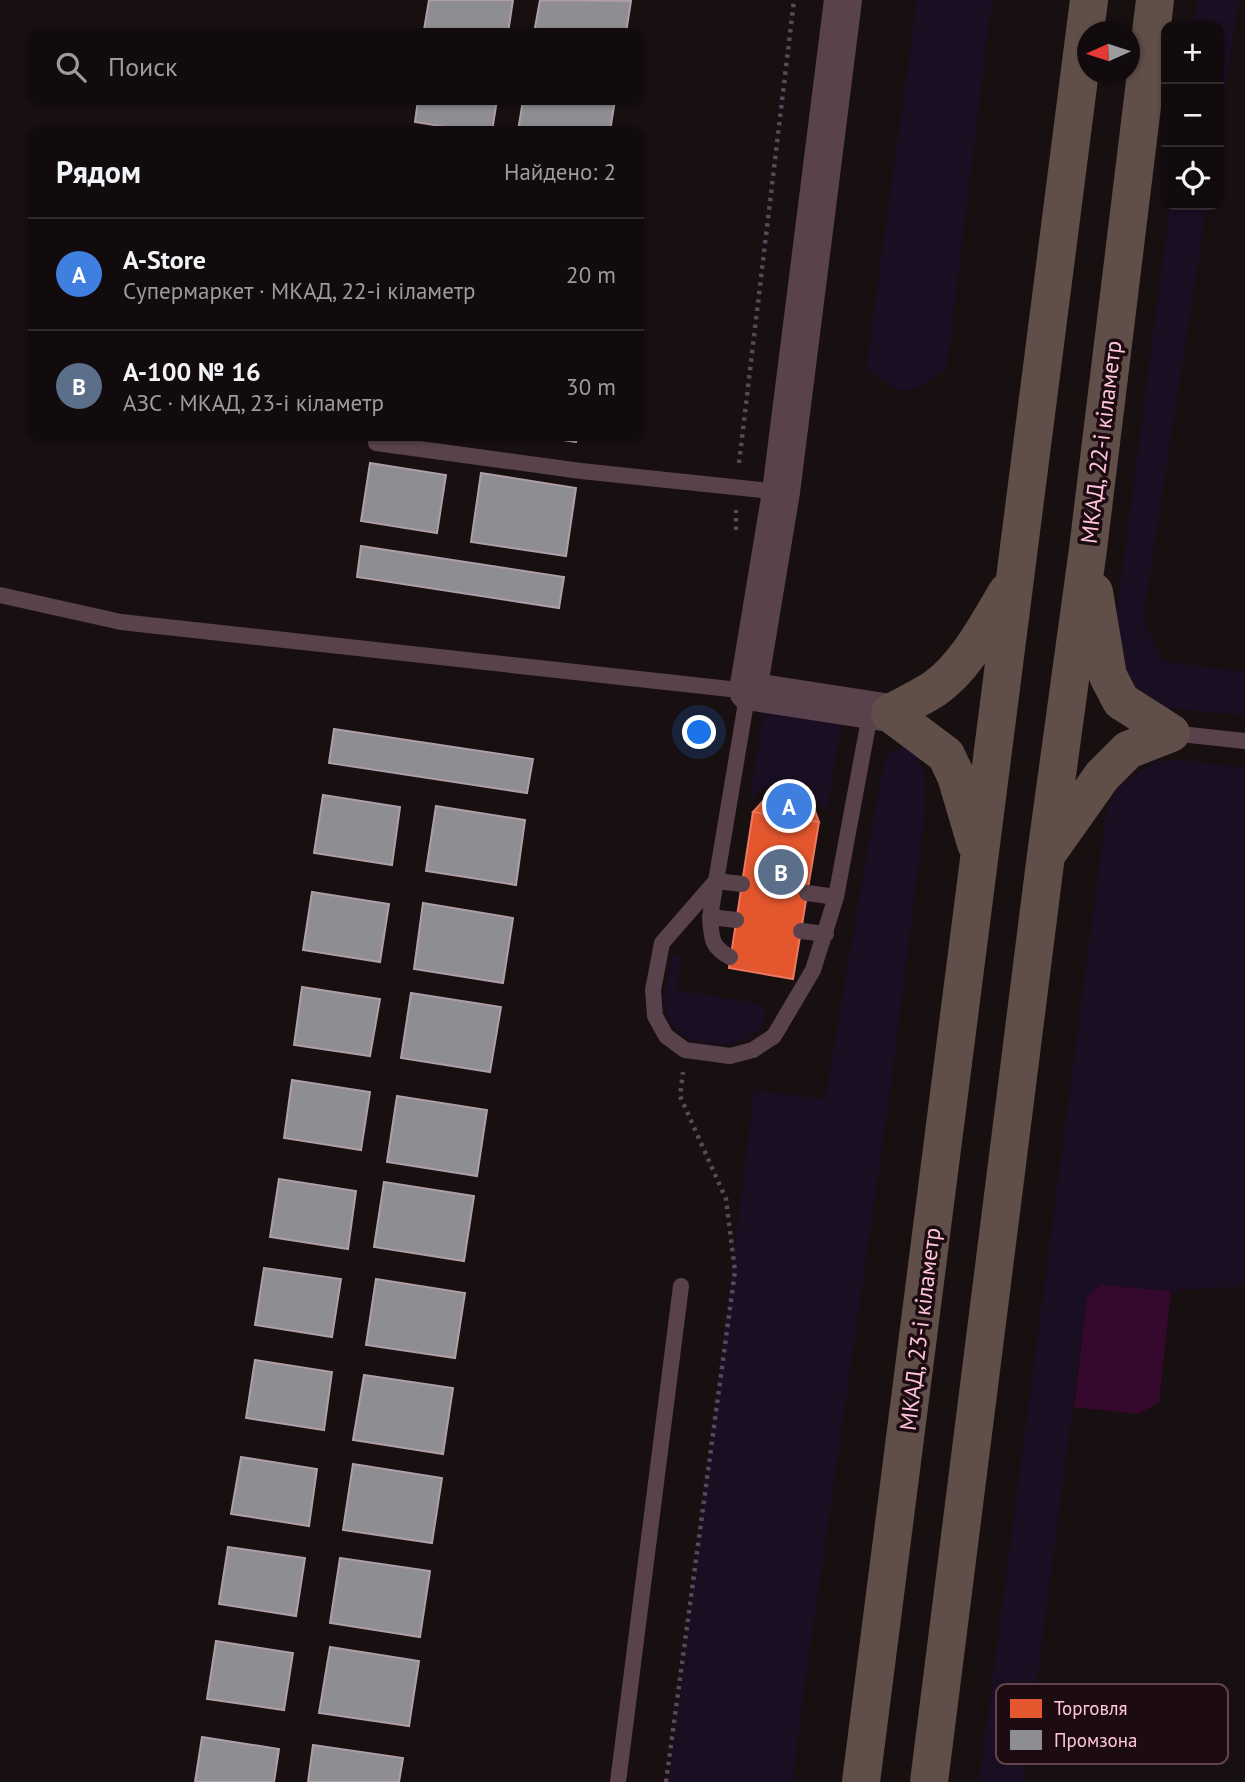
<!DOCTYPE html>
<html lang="ru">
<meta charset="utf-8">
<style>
:root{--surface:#120b0d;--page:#1f191b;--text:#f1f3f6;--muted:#9c9b9d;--line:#312b2e;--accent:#ea580c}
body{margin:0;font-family:"PT Sans",sans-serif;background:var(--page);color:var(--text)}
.controls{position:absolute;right:21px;top:21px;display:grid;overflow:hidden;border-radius:14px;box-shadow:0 2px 5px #0004}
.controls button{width:63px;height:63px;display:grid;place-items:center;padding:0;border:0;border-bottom:2px solid var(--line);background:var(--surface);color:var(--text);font:35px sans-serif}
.compass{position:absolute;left:1077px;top:21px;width:63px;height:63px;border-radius:50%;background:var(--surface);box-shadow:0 2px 5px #0004;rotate:267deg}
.you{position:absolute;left:700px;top:733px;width:24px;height:24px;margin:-18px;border:5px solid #fff;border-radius:50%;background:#1a73e8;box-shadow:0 0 0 10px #1a73e833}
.badge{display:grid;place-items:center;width:46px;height:46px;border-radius:50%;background:var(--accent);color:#fff;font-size:23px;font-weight:700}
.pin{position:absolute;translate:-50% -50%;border:4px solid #fff;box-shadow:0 2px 7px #0006}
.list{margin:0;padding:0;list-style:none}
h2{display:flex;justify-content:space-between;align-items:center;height:91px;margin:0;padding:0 28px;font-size:30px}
h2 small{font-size:23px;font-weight:400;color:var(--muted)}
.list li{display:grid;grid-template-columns:46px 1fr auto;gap:21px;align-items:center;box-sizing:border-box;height:112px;padding:0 28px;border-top:2px solid var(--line)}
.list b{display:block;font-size:26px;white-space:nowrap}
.list p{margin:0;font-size:23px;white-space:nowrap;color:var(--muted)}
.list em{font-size:23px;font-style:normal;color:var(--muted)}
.icon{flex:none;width:38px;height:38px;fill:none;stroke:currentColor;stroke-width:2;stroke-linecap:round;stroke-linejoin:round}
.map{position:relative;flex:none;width:1245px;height:1782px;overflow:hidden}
.search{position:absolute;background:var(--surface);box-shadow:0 2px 5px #0004;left:28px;top:28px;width:616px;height:77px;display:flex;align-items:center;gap:18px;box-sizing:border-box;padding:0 24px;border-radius:14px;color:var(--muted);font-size:26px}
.panel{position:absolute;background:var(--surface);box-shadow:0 2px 5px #0004;left:28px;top:126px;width:616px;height:315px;border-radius:14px}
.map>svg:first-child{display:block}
.green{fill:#1a0e23}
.water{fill:#35082d}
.shops{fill:#e4572e;stroke:#ec7861;stroke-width:2}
.industry{fill:#8d8d92;stroke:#af9ea7;stroke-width:2}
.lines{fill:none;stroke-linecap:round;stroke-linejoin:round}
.path{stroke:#5d465b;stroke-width:4.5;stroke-dasharray:3.5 5;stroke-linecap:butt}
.service{stroke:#59424c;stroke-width:16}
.tertiary{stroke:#59424c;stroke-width:38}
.trunk{stroke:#604e48;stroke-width:38}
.labels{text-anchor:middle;stroke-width:7;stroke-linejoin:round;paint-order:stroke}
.street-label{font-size:23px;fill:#ffc6d9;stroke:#1c0b10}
.key{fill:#1c0b10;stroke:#60434c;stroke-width:2}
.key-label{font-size:19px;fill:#ffc6d9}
</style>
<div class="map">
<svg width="1245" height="1782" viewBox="0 0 1245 1782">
<rect width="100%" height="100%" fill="#180f11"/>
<path class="green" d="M917,0H992L947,368C909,395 904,400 866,368Z
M1197,0H1239L1219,131V26H1194Z
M1170,205H1207L1143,620L1163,661L1245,672V716L1162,707L1147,697L1126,672L1115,626Z
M764,709L842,720L827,811C805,783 779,775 750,799Z
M909,745C927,766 927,788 925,815L891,1087L800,1719L793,1782H669L754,1090L825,1099L871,829L886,755L901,747Z
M1184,760L1245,768V1286L1171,1291L1101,1285L1087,1297L1024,1782H979L1107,807L1121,783L1158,761Z
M672,954L681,955L677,990L755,1003L765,1008C770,1055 681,1056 667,1015C661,997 669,972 672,954Z"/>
<path class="water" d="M1101,1285L1171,1291L1159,1402L1139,1414L1074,1407L1087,1297Z"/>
<path class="shops" d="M781,794L804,800L815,811L819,822L753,812L765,799Z
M753,812L819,822L793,979L729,968Z"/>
<path class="industry" d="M429,0H513L508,33H443L424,30Z
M540,0L631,1L626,33H534Z
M418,100H497L492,131H471L415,122Z
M523,100H615L610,131H518Z
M538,436H577L576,442Z
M370,463L446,475L437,533L361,521Z
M481,473L576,488L566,556L471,542Z
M361,546L564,577L559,608L357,577Z
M334,729L533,759L527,793L329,763Z
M323,795L400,807L392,865L314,853Z
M436,806L525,820L516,885L426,871Z
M312,892L389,904L380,962L303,950Z
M423,903L513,918L503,983L414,969Z
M302,987L380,999L370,1056L294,1045Z
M411,993L501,1007L490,1072L401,1058Z
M292,1080L370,1092L361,1150L284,1138Z
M397,1096L487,1110L477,1176L387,1162Z
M279,1179L356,1191L348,1249L270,1237Z
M384,1182L474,1196L464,1261L374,1247Z
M264,1268L341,1279L332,1337L255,1325Z
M376,1279L465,1293L455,1358L366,1345Z
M255,1360L332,1372L324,1430L246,1418Z
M364,1375L453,1388L443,1454L353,1440Z
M241,1457L317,1469L309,1526L231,1514Z
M353,1464L442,1478L432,1543L343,1530Z
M228,1547L305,1558L296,1616L219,1604Z
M340,1558L430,1571L420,1637L330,1623Z
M216,1641L293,1653L284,1710L207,1699Z
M330,1647L419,1661L409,1726L319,1713Z
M202,1737L279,1749L274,1782H195Z
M313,1745L403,1758L399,1782H308Z"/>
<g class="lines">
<path class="path" d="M739,463L794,0
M736,530V510
M666,1782L735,1271L726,1199L680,1096L683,1072"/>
<path class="service" d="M376,443L581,471L781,492
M0,595L121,622L748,691L710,917C712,938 710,946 730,957
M1171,733L1245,741
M742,884L716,881L662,943L653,990L655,1016L666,1036L685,1050L730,1056L753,1050L774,1036L813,970L836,897L871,709
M807,893L836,897
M710,917L736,920
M801,931L826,934
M618,1782L681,1286"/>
<path class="tertiary" d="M843,0L781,492L748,691L890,713"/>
<path class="trunk" d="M1094,592L1108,676L1121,701L1171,733
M976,844L956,776L946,755L890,713C905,705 920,698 934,689C966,667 987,625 1007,592
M1049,851L1102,776L1128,750L1171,733
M861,1782C940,1188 1010,594 1089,0
M929,1782L1046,855L1088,549L1155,0"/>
</g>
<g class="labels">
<g class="street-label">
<text transform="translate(1101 442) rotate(-83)" y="8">МКАД, 22-і кіламетр</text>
<text transform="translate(920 1329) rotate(-83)" y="8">МКАД, 23-і кіламетр</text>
</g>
</g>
<rect x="996" y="1684" width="232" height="80" rx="10" class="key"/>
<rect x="1010" y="1699" width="32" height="19" fill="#e4572e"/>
<rect x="1010" y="1730" width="32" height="20" fill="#8d8d92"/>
<g class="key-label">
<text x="1054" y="1715">Торговля</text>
<text x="1054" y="1747">Промзона</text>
</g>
</svg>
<div class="controls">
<button>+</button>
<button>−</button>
<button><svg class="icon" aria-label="locate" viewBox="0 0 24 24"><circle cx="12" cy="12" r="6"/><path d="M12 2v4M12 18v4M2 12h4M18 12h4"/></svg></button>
</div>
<svg class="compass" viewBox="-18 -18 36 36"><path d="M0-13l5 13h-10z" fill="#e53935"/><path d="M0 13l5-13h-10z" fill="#9c9b9d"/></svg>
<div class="you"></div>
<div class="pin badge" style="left:789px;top:806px;background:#3f7fe0">A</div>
<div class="pin badge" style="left:781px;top:872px;background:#5c6f8a">B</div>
<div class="search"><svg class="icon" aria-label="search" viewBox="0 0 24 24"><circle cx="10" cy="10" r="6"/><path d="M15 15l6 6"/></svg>Поиск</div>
<section class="panel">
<h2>Рядом<small>Найдено: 2</small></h2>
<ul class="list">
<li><span class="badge" style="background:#3f7fe0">A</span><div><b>A-Store</b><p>Супермаркет · МКАД, 22-і кіламетр</p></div><em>20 m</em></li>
<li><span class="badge" style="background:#5c6f8a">B</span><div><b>А-100 № 16</b><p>АЗС · МКАД, 23-і кіламетр</p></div><em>30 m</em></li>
</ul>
</section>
</div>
